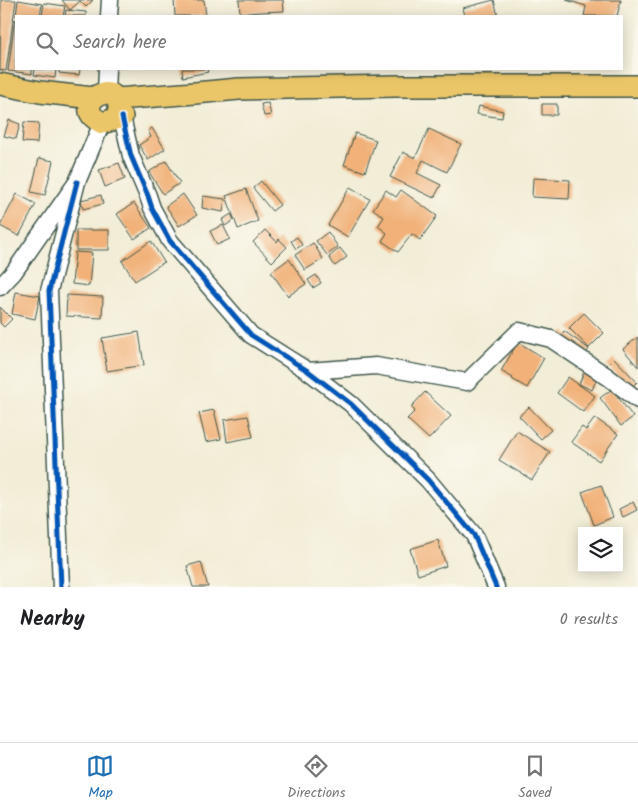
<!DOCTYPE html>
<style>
:root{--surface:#fff;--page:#f6f6f6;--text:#202124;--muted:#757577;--line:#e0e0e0;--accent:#1f6fb2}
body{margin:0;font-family:Kalam,sans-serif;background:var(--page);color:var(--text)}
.controls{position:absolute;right:15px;bottom:15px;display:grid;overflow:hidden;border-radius:0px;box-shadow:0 2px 12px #0003}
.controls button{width:45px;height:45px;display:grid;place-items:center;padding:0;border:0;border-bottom:1px solid var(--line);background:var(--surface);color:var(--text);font:25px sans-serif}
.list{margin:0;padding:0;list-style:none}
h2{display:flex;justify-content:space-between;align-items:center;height:65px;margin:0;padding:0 20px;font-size:21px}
h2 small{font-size:16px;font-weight:400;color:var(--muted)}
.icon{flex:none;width:28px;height:28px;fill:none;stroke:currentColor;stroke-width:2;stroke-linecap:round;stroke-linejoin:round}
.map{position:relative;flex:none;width:638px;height:587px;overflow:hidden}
.search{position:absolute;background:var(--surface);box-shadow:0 2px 12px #0003;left:15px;right:15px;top:15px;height:55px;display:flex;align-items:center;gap:12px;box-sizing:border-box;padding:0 18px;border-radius:0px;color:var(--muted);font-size:19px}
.sheet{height:155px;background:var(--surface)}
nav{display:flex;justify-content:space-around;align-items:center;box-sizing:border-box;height:70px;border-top:1px solid var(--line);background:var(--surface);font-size:14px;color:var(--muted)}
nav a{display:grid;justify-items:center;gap:2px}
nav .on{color:var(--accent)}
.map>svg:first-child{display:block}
.building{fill:#f1b178}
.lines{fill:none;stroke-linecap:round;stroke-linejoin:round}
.minor-casing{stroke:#3f574c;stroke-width:19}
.major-casing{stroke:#3f574c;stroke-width:24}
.minor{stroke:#fff;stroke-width:16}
.major{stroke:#ebc669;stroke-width:21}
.cycleway-casing{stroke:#fbf7ec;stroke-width:8}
.cycleway{stroke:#0057b8;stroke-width:5}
</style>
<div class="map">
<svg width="638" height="587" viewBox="0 0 638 587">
<rect width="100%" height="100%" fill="#fbf7ec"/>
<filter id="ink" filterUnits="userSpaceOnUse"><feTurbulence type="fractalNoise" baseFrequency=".02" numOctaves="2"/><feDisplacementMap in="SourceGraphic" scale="10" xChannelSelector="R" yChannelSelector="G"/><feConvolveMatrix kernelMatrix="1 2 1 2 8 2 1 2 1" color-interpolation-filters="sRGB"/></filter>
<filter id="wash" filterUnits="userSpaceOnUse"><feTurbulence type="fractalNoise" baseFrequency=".0096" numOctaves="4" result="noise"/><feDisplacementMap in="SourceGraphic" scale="20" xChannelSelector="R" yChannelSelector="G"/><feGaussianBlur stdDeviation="1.12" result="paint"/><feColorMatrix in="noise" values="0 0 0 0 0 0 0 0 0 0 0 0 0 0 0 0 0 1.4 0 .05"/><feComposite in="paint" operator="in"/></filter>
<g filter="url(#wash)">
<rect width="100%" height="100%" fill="#f2edd6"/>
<g id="blocks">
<path class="building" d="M1,0H16L6,71L0,70Z
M18,0L42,4L40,16H16Z
M62,0H93L86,7L80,1L70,10Z
M174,0H204L206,16H175Z
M239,0H283L284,11L240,13Z
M494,0L498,16H465L463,8Z
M566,0H621L617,16H584L586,6Z
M44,3L65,6L63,16H42Z
M66,10L86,12V16H65Z
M15,19L16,20V69H32V74L8,71Z
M35,69H56L55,78L34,75Z
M59,69H80L79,75L59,73Z
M182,69H207L208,72L183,77Z
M268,103L271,115L264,116L261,104Z
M542,104H557V115H542Z
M479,106L503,111L502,118L477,114Z
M9,120L20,124L16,139L4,136Z
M24,122L39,123L37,143L22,142Z
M152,128L165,149L148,160L139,145L151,137L148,131Z
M429,129L461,144L447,172L423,160L417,173L441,185L434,198L390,177L403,152L415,158Z
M355,133L376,140L365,172L344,165Z
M39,158L53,161L45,195L31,192Z
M166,161L180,183L163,194L149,172Z
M119,163L125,179L105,187L99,170Z
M533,178L570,180L569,199L532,197Z
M261,181L280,205L272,211L253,188Z
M350,187L370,199L348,237L328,225Z
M246,189L258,221L238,229L226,196Z
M386,190L396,197L401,190L437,216L420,240L412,234L398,252L382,241L387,233L378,226L384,217L373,209Z
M17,194L36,204L19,236L0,226Z
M183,194L197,215L179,226L166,206Z
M101,195L103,204L83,209L81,200Z
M203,196L225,199L223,212L202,208Z
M134,203L151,228L134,239L117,214Z
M231,214L234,220L225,226L222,220Z
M223,225L230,239L217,245L210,231Z
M76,230H109V250H76Z
M265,230L277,242L279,239L287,247L272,262L253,242Z
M328,232L338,247L327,255L316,241Z
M297,237L302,245L296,249L291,241Z
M151,241L164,262L135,281L122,261Z
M313,243L323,259L305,270L295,255Z
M340,248L347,257L335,266L329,257Z
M75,252L92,253L89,286L72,284Z
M289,259L306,284L288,296L271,272Z
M316,275L321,283L313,288L308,280Z
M16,292L40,296L35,319L12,314Z
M67,295L103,297L102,318L66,316Z
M0,307L12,319L4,327L0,323Z
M584,313L604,333L589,348L569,328Z
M564,331L589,349L582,359L557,342Z
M139,332L144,365L107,371L102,338Z
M638,337V367L623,349Z
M518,342L544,358L527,388L512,379L513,378L501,371Z
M614,358L637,382L630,389L607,365Z
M584,372L597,378L592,390L579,384Z
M568,377L595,396L583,412L557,393Z
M612,389L633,417L621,426L600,398Z
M425,392L451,416L429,439L407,419L415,411L411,407Z
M529,407L551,430L541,439L519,416Z
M214,410L221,439L206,442L199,413Z
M248,416L253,437L227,442L224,420Z
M595,418L618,434L599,461L571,442L582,427L586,430Z
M517,431L550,452L532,480L499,460Z
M601,485L613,517L594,525L582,492Z
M633,502L637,510L623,517L619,509Z
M438,540L446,566L418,575L410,549Z
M201,562L208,587H193L187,566Z"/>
</g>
</g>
<g filter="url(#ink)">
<use href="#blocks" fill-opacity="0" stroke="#3f574c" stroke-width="1"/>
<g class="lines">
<g class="minor-casing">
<path id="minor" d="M109,16L110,0
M106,93L107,69
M122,117L131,156L148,196L152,208L170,241L251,335L308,371L351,404L428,480L474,535L496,587
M0,287L14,272L77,182L102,123
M308,371L376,366L467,382L519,331L551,339L608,377L638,400
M61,587L49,291L77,182"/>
</g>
<g class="major-casing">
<path id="major" d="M0,84L40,92L93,98C103,91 117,91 119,106C120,107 118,114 118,114L122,117L102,123C90,116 86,111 93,98
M117,99L195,93L239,89L396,86H638"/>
</g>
<use href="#minor" class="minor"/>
<use href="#major" class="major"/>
<g class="cycleway-casing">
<path id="cycleway" d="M122,117L131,156L148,196L152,208L170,241L251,335L308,371L351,404L428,480L474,535L496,587
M61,587L49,291L77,182"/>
</g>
<use href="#cycleway" class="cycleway"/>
</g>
</g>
</svg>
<div class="controls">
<button><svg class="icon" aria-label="layers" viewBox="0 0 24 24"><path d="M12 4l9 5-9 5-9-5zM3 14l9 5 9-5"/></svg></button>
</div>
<div class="search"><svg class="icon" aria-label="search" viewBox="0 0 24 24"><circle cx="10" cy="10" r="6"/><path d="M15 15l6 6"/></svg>Search here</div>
</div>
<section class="sheet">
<h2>Nearby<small>0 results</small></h2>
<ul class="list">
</ul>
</section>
<nav>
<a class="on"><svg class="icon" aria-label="map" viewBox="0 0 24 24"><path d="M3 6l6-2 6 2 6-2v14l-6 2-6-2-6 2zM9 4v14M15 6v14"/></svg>Map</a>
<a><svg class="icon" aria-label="directions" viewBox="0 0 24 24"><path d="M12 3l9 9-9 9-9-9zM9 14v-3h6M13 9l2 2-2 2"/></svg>Directions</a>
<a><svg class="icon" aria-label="saved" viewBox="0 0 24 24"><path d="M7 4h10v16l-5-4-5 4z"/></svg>Saved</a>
</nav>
